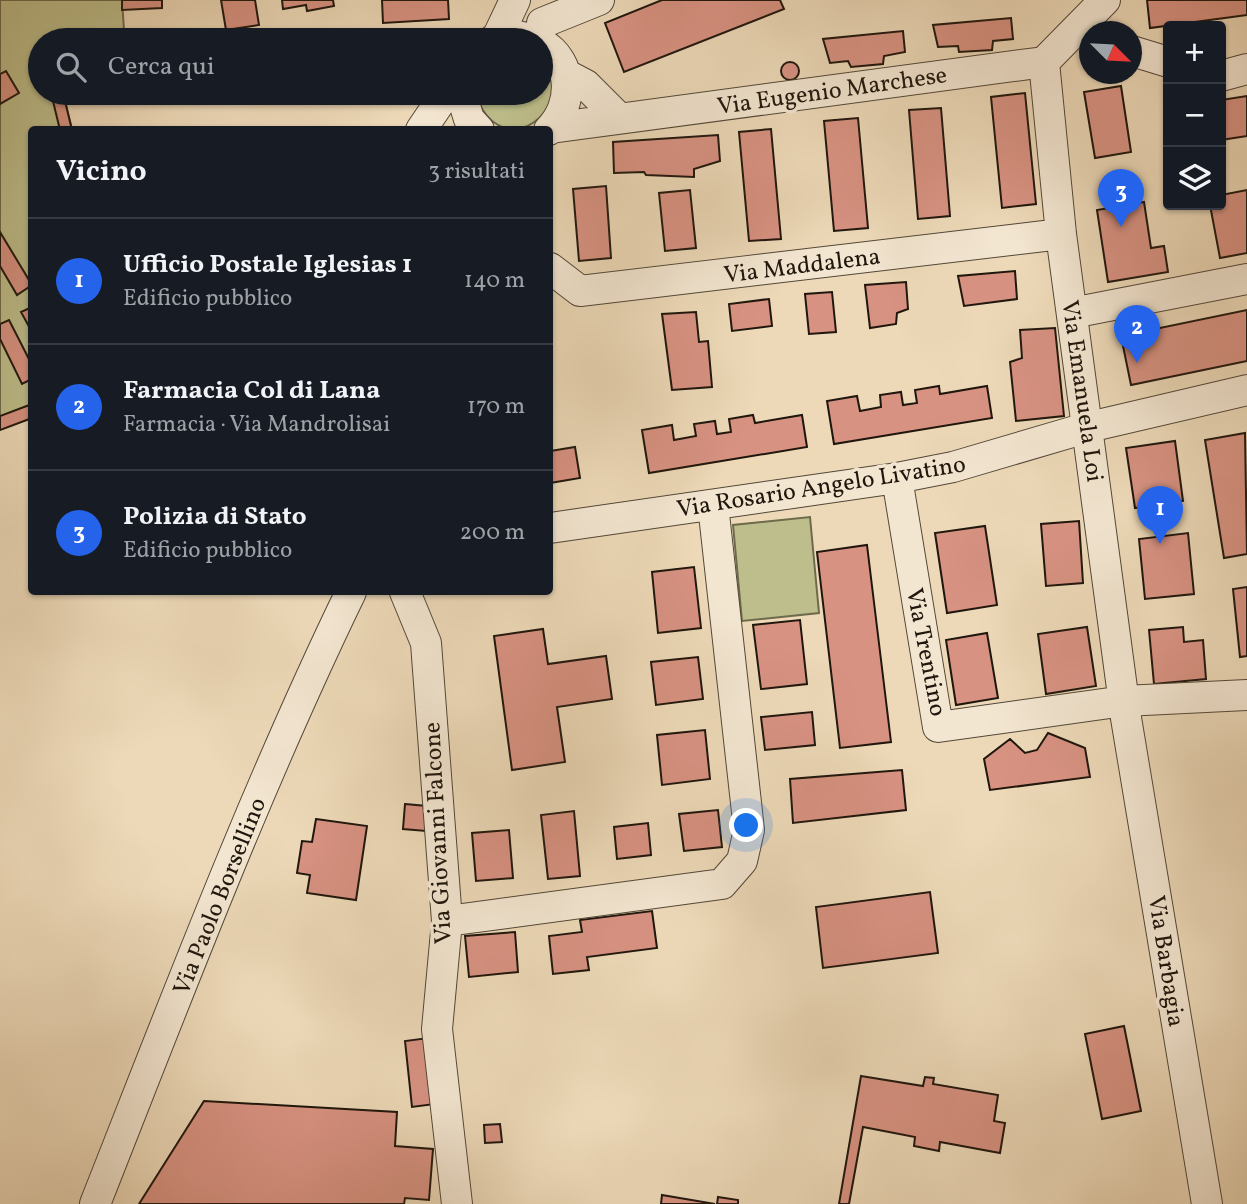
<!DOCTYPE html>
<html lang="it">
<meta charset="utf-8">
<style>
:root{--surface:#171b24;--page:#20242c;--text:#f1f3f6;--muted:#9ea1a6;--line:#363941;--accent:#2563eb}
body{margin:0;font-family:Vollkorn,serif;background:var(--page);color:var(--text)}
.controls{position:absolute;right:21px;top:21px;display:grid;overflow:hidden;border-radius:7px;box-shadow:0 2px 5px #0004}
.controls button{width:63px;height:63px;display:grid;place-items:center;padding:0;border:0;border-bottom:2px solid var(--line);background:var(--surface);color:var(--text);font:35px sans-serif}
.compass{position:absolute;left:1079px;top:21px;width:63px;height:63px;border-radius:50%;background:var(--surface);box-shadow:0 2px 5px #0004;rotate:114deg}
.you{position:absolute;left:747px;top:826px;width:24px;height:24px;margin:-18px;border:5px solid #fff;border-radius:50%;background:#1a73e8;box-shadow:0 0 0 10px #1a73e833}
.badge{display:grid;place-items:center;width:46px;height:46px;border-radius:50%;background:var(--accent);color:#fff;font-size:23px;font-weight:700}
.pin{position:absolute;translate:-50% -58px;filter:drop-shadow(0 2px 4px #0008)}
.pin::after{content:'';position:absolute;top:37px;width:24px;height:21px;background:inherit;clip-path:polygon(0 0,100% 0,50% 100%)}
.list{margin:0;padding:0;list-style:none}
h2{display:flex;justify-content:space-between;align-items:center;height:91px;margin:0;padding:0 28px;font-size:30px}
h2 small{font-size:23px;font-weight:400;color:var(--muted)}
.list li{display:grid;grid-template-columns:46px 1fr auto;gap:21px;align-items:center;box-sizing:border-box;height:126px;padding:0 28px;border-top:2px solid var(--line)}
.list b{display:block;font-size:26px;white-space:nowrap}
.list p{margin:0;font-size:23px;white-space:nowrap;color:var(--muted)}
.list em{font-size:23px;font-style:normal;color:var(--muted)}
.icon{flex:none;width:38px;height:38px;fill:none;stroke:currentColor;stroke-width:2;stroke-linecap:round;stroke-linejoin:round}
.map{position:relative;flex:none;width:1247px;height:1204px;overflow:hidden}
.search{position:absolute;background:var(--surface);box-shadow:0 2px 5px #0004;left:28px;top:28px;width:525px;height:77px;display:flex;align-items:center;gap:18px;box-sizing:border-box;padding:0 24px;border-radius:38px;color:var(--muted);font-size:26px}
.panel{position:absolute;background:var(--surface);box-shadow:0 2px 5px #0004;left:28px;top:126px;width:525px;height:469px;border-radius:7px}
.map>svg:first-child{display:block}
.green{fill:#bdbe8b;stroke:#6e6a4c;stroke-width:2}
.building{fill:#d89282;stroke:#1f160d;stroke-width:2}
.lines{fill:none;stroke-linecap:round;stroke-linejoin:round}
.minor-casing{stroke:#524738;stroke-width:32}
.minor{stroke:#f3e6d1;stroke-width:30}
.labels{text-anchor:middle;stroke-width:7;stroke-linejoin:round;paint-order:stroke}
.street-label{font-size:24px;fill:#1f160d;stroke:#f3e6d1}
</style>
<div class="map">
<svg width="1247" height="1204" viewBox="0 0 1247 1204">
<rect width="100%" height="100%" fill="#edd9b8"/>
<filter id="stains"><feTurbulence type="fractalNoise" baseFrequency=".00286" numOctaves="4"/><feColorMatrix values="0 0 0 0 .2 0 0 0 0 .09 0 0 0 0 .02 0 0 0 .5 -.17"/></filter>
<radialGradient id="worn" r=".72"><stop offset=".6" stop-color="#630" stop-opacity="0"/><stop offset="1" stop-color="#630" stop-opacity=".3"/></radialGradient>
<path class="green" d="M0,0H122L124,30L102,40H40V93H63L72,129L32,130L31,418L0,430Z
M541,62C582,106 501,170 475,93H541Z
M810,517L819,613L742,621L733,525Z"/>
<path class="building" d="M122,0H162V8L122,10Z
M221,0H255L259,25L226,30Z
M282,0H333L334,6L307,11L306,5L283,9Z
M382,0H448L449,19L383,23Z
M662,0H780L784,9L624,72L605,23Z
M1147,0H1247V15L1150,28Z
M1011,18L1013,39L993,41L992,50L959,52L958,46L938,47L933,25Z
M903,31L905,52L884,56L883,64L851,67L848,61L830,63L823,39Z
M376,36V40H342L341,37Z
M781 71a9 9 0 1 1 18 0a9 9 0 1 1-18 0Z
M6,71L19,93L0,104V74Z
M1121,86L1131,152L1095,158L1084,92Z
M51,93H63L72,130H60Z
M1025,93L1036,204L1002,208L991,97Z
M1247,96V136L1221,140V100Z
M941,108L950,216L918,219L909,110Z
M858,118L868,228L834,231L824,121Z
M771,129L781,239L749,241L739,132Z
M718,135L720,161L694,169V177L646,175L644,172L614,173L613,142Z
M606,186L611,258L579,261L573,189Z
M690,190L696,248L665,251L659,193Z
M1247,190V253L1220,258L1210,205H1221V195Z
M1144,202L1151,248L1164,246L1168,272L1108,282L1097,210Z
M0,232L32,285L17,295L0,266Z
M1015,271L1017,299L964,306L958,276Z
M906,282L908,309L897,313L896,324L870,328L865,285Z
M832,292L836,332L809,334L805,294Z
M769,299L772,326L732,331L729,304Z
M32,307V332L21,312Z
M1247,310V361L1131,385L1121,336Z
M696,312L699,342L708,341L712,387L672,390L662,314Z
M9,320L32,365V379L22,384L0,339V324Z
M1055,328L1064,416L1016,421L1010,362L1022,358L1020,330Z
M939,386L940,394L987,386L992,418L834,444L827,401L857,396L860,411L881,407L880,395L901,392L903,405L917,403L915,390Z
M32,404V418L0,430V416Z
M753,415L755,423L802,415L807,447L649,473L642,430L672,425L674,440L696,436L694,424L715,421L717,434L731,432L729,419Z
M1245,433L1247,554L1224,558L1205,440Z
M1175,441L1183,501L1135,508L1126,448Z
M575,447L580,478L550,483V451Z
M1079,521L1083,583L1046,586L1041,524Z
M985,526L997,605L947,613L935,533Z
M1188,533L1194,594L1145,599L1139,539Z
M867,545L891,742L840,748L817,552Z
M694,567L701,628L658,633L652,572Z
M1247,587V656L1240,657L1233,589Z
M800,620L807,684L761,689L753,625Z
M1087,627L1096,686L1046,694L1038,634Z
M1183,627L1184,642L1203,640L1206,679L1154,684L1149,630Z
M543,629L548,664L606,656L612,699L557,707L565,762L512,770L494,636Z
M987,633L998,698L956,705L946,640Z
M698,657L703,699L656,705L651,662Z
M812,712L815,745L765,750L761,717Z
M705,730L710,779L662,785L657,735Z
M1048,733L1085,748L1090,777L990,790L984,759L1010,739L1025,753L1037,750Z
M902,770L906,810L793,823L790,779Z
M405,804L427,806L426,831L403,829Z
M718,810L722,847L684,851L679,814Z
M574,811L580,876L548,879L541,815Z
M316,819L367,826L356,900L307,893L310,875L297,873L302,841L312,842Z
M648,823L651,855L617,859L614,827Z
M509,830L513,878L476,881L472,833Z
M930,892L938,953L823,968L816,907Z
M652,911L657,948L587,957L589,970L553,974L549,936L582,932L580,920Z
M515,932L518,972L469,977L465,936Z
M1124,1026L1141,1111L1102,1119L1085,1034Z
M428,1038L435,1104L412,1107L405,1041Z
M861,1076L923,1086L925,1077L934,1078L933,1084L998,1095L994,1121L1005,1123L1000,1153L940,1142L939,1151L914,1146L915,1137L863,1127L849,1204H839Z
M204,1101L397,1112L395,1146L433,1149L429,1200L405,1198L404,1204H139Z
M500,1124L502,1142L485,1143L484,1125Z
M662,1195L715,1204H661Z
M718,1197L738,1200V1204H717Z"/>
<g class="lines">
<g class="minor-casing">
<path id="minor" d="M542,23L599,0
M497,38L515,0
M493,40L514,35L535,40
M541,43C574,61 574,105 549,130
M1132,51L1168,62
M1044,62L1061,234L1126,718L1207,1204
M1044,62L1105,0
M565,74L586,85L619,118
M1221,76L1247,69
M461,93L469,119L479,130
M551,128L1044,62
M421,130L446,93
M550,268L580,291L1061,234
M1072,313L1247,279
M897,478L938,727L1124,701L1247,695
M550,528L897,478L953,467L1089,427L1247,390
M405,592L426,643L447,921L437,1029L457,1204
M447,921L722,884L742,861L749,830L713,505
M95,1204C176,999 255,790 351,592"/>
</g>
<use href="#minor" class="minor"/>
</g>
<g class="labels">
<g class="street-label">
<text transform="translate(832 90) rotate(-8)" y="8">Via Eugenio Marchese</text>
<text transform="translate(802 265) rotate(-7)" y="8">Via Maddalena</text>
<text transform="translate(1083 391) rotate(82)" y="8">Via Emanuela Loi</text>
<text transform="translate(821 486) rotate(-9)" y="8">Via Rosario Angelo Livatino</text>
<text transform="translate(927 652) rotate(79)" y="8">Via Trentino</text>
<text transform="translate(437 833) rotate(-93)" y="8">Via Giovanni Falcone</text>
<text transform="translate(219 896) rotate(-68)" y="8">Via Paolo Borsellino</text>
<text transform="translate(1167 961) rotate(81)" y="8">Via Barbagia</text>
</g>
</g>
<rect width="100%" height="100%" filter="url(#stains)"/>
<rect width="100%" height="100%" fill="url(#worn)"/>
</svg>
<div class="controls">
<button>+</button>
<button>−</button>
<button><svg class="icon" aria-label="layers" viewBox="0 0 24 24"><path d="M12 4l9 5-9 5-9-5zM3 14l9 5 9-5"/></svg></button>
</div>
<svg class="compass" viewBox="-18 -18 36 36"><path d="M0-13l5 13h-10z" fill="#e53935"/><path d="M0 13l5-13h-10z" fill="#9ea1a6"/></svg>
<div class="you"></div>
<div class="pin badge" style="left:1160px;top:544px">1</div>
<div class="pin badge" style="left:1137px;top:363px">2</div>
<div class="pin badge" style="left:1121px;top:227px">3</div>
<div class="search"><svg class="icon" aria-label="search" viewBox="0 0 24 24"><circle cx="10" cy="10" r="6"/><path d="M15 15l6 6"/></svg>Cerca qui</div>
<section class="panel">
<h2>Vicino<small>3 risultati</small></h2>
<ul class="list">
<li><span class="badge">1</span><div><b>Ufficio Postale Iglesias 1</b><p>Edificio pubblico</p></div><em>140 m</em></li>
<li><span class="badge">2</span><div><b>Farmacia Col di Lana</b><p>Farmacia · Via Mandrolisai</p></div><em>170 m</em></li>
<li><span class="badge">3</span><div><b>Polizia di Stato</b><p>Edificio pubblico</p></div><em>200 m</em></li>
</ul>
</section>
</div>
